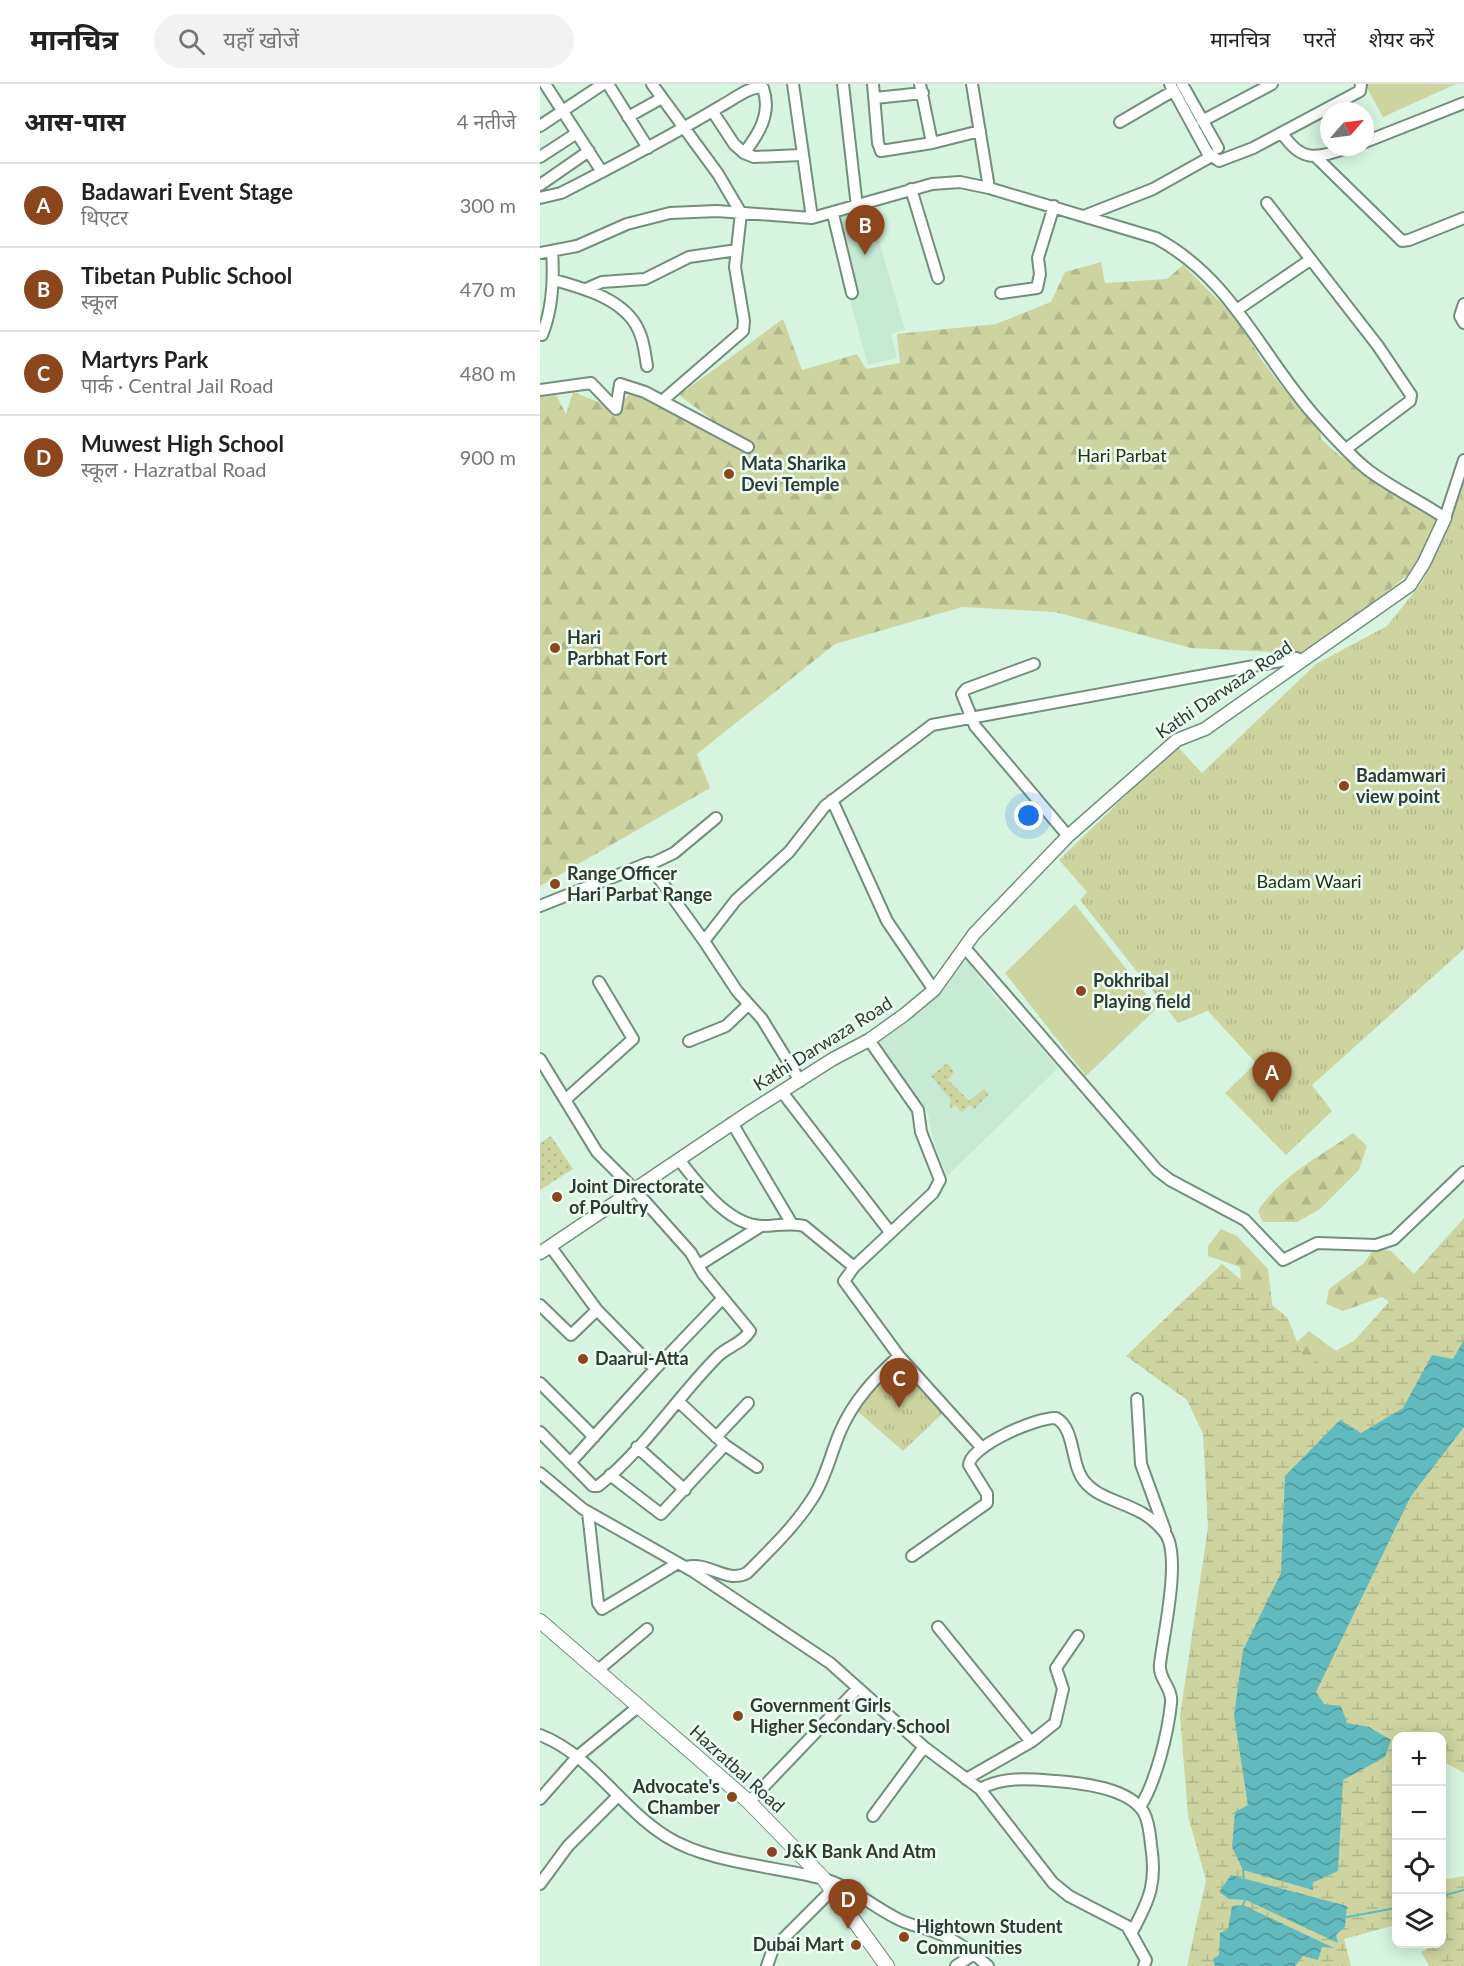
<!DOCTYPE html>
<html lang="hi">
<meta charset="utf-8">
<style>
:root{--surface:#fff;--page:#f2f2f2;--text:#222;--muted:#767676;--line:#e0e0e0;--accent:#8b461d}
body{margin:0;font-family:Lato,"Noto Sans Devanagari",sans-serif;background:var(--page);color:var(--text)}
.controls{position:absolute;right:18px;bottom:18px;display:grid;overflow:hidden;border-radius:12px;box-shadow:0 3px 15px #0003}
.controls button{width:54px;height:54px;display:grid;place-items:center;padding:0;border:0;border-bottom:2px solid var(--line);background:var(--surface);color:var(--text);font:30px sans-serif}
.compass{position:absolute;left:780px;top:18px;width:54px;height:54px;border-radius:50%;background:var(--surface);box-shadow:0 3px 15px #0003;rotate:62deg}
.you{position:absolute;left:489px;top:732px;width:21px;height:21px;margin:-15px;border:4px solid #fff;border-radius:50%;background:#1a73e8;box-shadow:0 0 0 9px #1a73e833}
.badge{display:grid;place-items:center;width:39px;height:39px;border-radius:50%;background:var(--accent);color:#fff;font-size:20px;font-weight:700}
.pin{position:absolute;translate:-50% -50px;filter:drop-shadow(0 2px 3px #0008)}
.pin::after{content:'';position:absolute;top:32px;width:21px;height:18px;background:inherit;clip-path:polygon(0 0,100% 0,50% 100%)}
.list{margin:0;padding:0;list-style:none}
h2{display:flex;justify-content:space-between;align-items:center;height:78px;margin:0;padding:0 24px;font-size:26px}
h2 small{font-size:20px;font-weight:400;color:var(--muted)}
.list li{display:grid;grid-template-columns:39px 1fr auto;gap:18px;align-items:center;box-sizing:border-box;height:84px;padding:0 24px;border-top:2px solid var(--line)}
.list b{display:block;font-size:22px;white-space:nowrap}
.list p{margin:0;font-size:20px;white-space:nowrap;color:var(--muted)}
.list em{font-size:20px;font-style:normal;color:var(--muted)}
.icon{flex:none;width:33px;height:33px;fill:none;stroke:currentColor;stroke-width:2;stroke-linecap:round;stroke-linejoin:round}
.map{position:relative;flex:none;width:924px;height:1882px;overflow:hidden}
header{display:flex;align-items:center;gap:36px;box-sizing:border-box;height:84px;padding:0 30px;background:var(--surface);border-bottom:2px solid var(--line)}
header strong{font-size:28px}
nav{display:flex;gap:33px;margin-inline-start:auto;font-size:21px}
.search{width:420px;height:54px;background:var(--page);display:flex;align-items:center;gap:15px;box-sizing:border-box;padding:0 21px;border-radius:33px;color:var(--muted);font-size:22px}
main{display:flex}
aside{flex:1;background:var(--surface)}
.map>svg:first-child{display:block}
.built{fill:#c6ead3}
.grass{fill:url(#grass-dots)}
.forest{fill:url(#forest-firs)}
.wetland{fill:url(#wetland-marsh)}
.park{fill:url(#park-tufts)}
.pitch{fill:#ced4a0}
.water{fill:url(#water-waves)}
.lines{fill:none;stroke-linecap:round;stroke-linejoin:round}
.stream{stroke:#61babe;stroke-width:2}
.minor-casing{stroke:#738e7d;stroke-width:14}
.tertiary-casing{stroke:#738e7d;stroke-width:15}
.secondary-casing{stroke:#738e7d;stroke-width:16}
.minor{stroke:#fff;stroke-width:10}
.tertiary{stroke:#fff;stroke-width:12}
.secondary{stroke:#fff;stroke-width:14}
.poi-dot{fill:#8b461d;stroke:#ecfef2;stroke-width:2}
.labels{text-anchor:middle;stroke-width:5;stroke-linejoin:round;paint-order:stroke}
.park-label{font-size:18px;fill:#2b2e11;stroke:#ecfef2}
.poi-label{font-size:18px;font-weight:bold;fill:#2f3a32;stroke:#ecfef2;text-anchor:start}
.street-label{font-size:18px;fill:#2f3a32;stroke:#ecfef2}
</style>
<header>
<strong>मानचित्र</strong>
<div class="search"><svg class="icon" aria-label="search" viewBox="0 0 24 24"><circle cx="10" cy="10" r="6"/><path d="M15 15l6 6"/></svg>यहाँ खोजें</div>
<nav><a>मानचित्र</a><a>परतें</a><a>शेयर करें</a></nav>
</header>
<main>
<aside>
<h2>आस-पास<small>4 नतीजे</small></h2>
<ul class="list">
<li><span class="badge">A</span><div><b>Badawari Event Stage</b><p>थिएटर</p></div><em>300 m</em></li>
<li><span class="badge">B</span><div><b>Tibetan Public School</b><p>स्कूल</p></div><em>470 m</em></li>
<li><span class="badge">C</span><div><b>Martyrs Park</b><p>पार्क · Central Jail Road</p></div><em>480 m</em></li>
<li><span class="badge">D</span><div><b>Muwest High School</b><p>स्कूल · Hazratbal Road</p></div><em>900 m</em></li>
</ul>
</aside>
<div class="map">
<svg width="924" height="1882" viewBox="0 0 924 1882">
<defs>
<pattern id="grass-dots" width="8" height="8" patternUnits="userSpaceOnUse" patternTransform="scale(1.5)"><rect width="8" height="8" fill="#ced4a0"/><path d="M2 2h.1M6 6h.1" fill="none" stroke="#b1b78a" stroke-width="1.8" stroke-linecap="round"/></pattern>
<pattern id="forest-firs" width="22" height="20" patternUnits="userSpaceOnUse" patternTransform="scale(1.5)"><rect width="22" height="20" fill="#ced4a0"/><path d="M5 1l3.5 6h-7zM16 11l3.5 6h-7z" fill="#b1b78a"/></pattern>
<pattern id="wetland-marsh" width="20" height="14" patternUnits="userSpaceOnUse" patternTransform="scale(1.5)"><rect width="20" height="14" fill="#ced4a0"/><path d="M1 5h8M5 5V1M11 12h8M15 12V8" fill="none" stroke="#b1b78a"/></pattern>
<pattern id="park-tufts" width="24" height="20" patternUnits="userSpaceOnUse" patternTransform="scale(1.5)"><rect width="24" height="20" fill="#ced4a0"/><path d="M3 7l-1-3M5 7V3M7 7l1-3M15 17l-1-3M17 17v-4M19 17l1-3" fill="none" stroke="#b1b78a"/></pattern>
<pattern id="water-waves" width="16" height="10" patternUnits="userSpaceOnUse" patternTransform="scale(1.5)"><rect width="16" height="10" fill="#61babe"/><path d="M0 5q4-4 8 0t8 0" fill="none" stroke="#50989b"/></pattern>
</defs>
<rect width="100%" height="100%" fill="#d7f4e1"/>
<path class="built" d="M329,123L365,246L351,250L357,274L328,281L309,213L316,211L297,131Z
M425,873L453,910L518,984L407,1092L395,1061L387,1027L340,963L341,950L391,914Z"/>
<path class="grass" d="M407,979L414,988L408,996L429,1017L444,1005L449,1010L434,1025L430,1021L422,1028L415,1021L411,1024L409,1021L411,1016L391,992Z
M11,1052L33,1085L0,1106V1059Z"/>
<path class="forest" d="M561,178L565,199L627,195L643,181L696,234L723,278L748,310L778,335L781,355L799,371L905,434L870,489L770,570L651,564L515,528L422,523L295,560L157,670L170,704L0,802V313L16,311L26,330L33,308L76,325L89,310L122,317L203,359L139,311L243,235L262,286L317,270L326,285L360,279L357,250L456,240L511,218L525,188Z
M813,1049L827,1062L819,1086L780,1125L757,1138H723L718,1127C739,1093 781,1072 813,1049Z
M681,1145L697,1152L728,1185L737,1259L744,1270L769,1247L805,1274L855,1222L842,1213L803,1227L786,1220L789,1205L824,1179L835,1163L851,1167L901,1217L846,1325L663,1253L702,1213L700,1183L668,1172V1162Z"/>
<path class="wetland" d="M924,1134V1689L902,1677V1652H856V1841L804,1855L811,1882H647L666,1796L648,1732L640,1632L668,1443L663,1350L647,1316L586,1272L682,1180L747,1233L767,1282L814,1257Z
M924,1792V1882H889L881,1868L890,1863L889,1860H902V1796Z"/>
<path class="park" d="M924,389V865L772,1001L792,1027L746,1071L685,1009L716,979L668,927L638,939L540,816L547,808L519,776L637,662L662,689L776,580L847,542L883,497Z
M359,1278L403,1329L363,1367L317,1327L329,1305H336L340,1301L339,1295Z"/>
<path class="pitch" d="M825,0H916L843,33Z
M535,820L617,924L546,992L465,889Z"/>
<path class="water" d="M924,1256V1343L871,1412L776,1608L784,1620L801,1622L807,1639L829,1643L851,1656L845,1673L803,1696L798,1787L772,1799L773,1806L703,1786L692,1763L695,1728L708,1721L694,1632L703,1566L741,1489L745,1392L800,1336L821,1349L863,1324L892,1271L913,1275Z
M691,1791L807,1822L805,1843L796,1851L798,1859L706,1816L689,1815L679,1808Z
M703,1821L794,1864L782,1863L778,1876L763,1872L755,1882H675L673,1875L679,1871L680,1849L688,1845L692,1822Z"/>
<g class="lines">
<path class="stream" d="M703,1786L704,1795
M902,1812L924,1806
M703,1821L706,1813
M807,1833L856,1824"/>
<g class="minor-casing">
<path id="minor" d="M5,0L62,88
M68,0L108,64
M112,0L178,90L201,129L195,183L204,237L203,247L122,317
M253,0L272,134
M303,0L317,123
M333,0L338,59L341,67L392,59L440,47
M380,0L392,59
M432,0L449,104
M630,0L667,68L679,77L713,64L820,7L821,0
M642,0L678,64
M335,14L383,9
M88,33L122,14
M662,37L732,0
M580,38L633,7
M0,42L63,0
M742,49C763,81 778,73 810,63
M825,58L924,19
M204,69L214,73L261,71
M0,73L37,49
M776,73L862,157L869,156L924,134
M0,101L49,67
M371,105L398,194
M0,114L21,109C76,81 129,53 181,22C193,16 210,1 223,4C232,29 219,50 204,69L194,60L173,28
M727,119L838,262L871,311L870,317L806,365
M293,130L312,209
M544,132L613,105L672,72
M0,169L37,162L87,140L130,129L177,127L272,134L392,100L420,98L449,104L616,154C692,195 719,268 773,330C790,349 808,370 828,386C852,404 880,417 905,434L924,376
M14,196C43,204 84,215 98,245C104,256 105,270 107,282
M46,205L62,198L105,195L149,173L197,166
M461,209L497,204L500,190L498,174L514,122
M924,220L920,232L924,239
M698,225L770,176
M2,251C13,224 14,195 12,167
M0,306L51,299L76,325L80,300L105,308L208,363
M494,580L426,605L422,610L435,642L528,752
M292,716L347,837L394,906
M111,780L134,769L176,734
M0,822L108,779L164,857
M425,864L617,1086L630,1096L705,1136L743,1176L777,1159L836,1161L854,1155L924,1088
M329,956L378,1026L381,1048L400,1096L393,1109L314,1183L304,1197L359,1272L442,1364
M149,957L186,942L208,921
M0,975L57,1068L94,1105L151,1169L163,1190L210,1247C202,1260 188,1262 178,1272C138,1312 103,1367 58,1402H53L0,1348
M260,997L222,935L197,907L164,857L196,816L249,768L285,722L392,641L757,574
M242,1008L350,1148
M25,1016L93,955L59,898
M192,1039L252,1140
M139,1076C159,1100 187,1141 222,1142C236,1142 250,1138 264,1142L314,1183
M10,1162L57,1226L115,1285
M159,1181L221,1142
M0,1221L31,1251L57,1226
M0,1299L54,1353
M597,1315L601,1380L625,1446
M139,1318L185,1361L217,1383
M176,1353L208,1319
M97,1363L145,1406
M30,1379L115,1285L183,1214
M0,1389L43,1425L154,1488L290,1579L384,1663L440,1705L513,1799L529,1812L587,1842L606,1876L604,1882
M70,1391L121,1430L185,1361
M48,1428L58,1519L62,1525L138,1479
M372,1472L447,1419V1410L429,1381C430,1362 497,1333 516,1334C536,1345 530,1381 545,1398C564,1421 601,1417 625,1449C642,1472 623,1552 620,1580C618,1595 633,1604 631,1619C628,1649 616,1698 600,1723
M146,1483C169,1477 186,1500 207,1489C231,1465 256,1441 274,1412C286,1393 291,1369 300,1348C313,1317 335,1294 359,1272
M398,1543L491,1658
M58,1586L107,1545
M0,1651C52,1671 80,1724 127,1753C169,1779 233,1782 280,1794C310,1801 330,1821 356,1834C368,1841 382,1843 395,1848C415,1855 432,1868 448,1882
M426,1695L491,1658L515,1639L523,1605L516,1584L538,1552
M440,1705C464,1692 490,1695 516,1697C542,1699 590,1704 604,1729C609,1738 610,1751 611,1761C617,1798 610,1815 592,1848
M0,1715L38,1672L99,1622
M209,1718L318,1604
M333,1732L384,1663
M0,1800L28,1762L77,1713
M227,1882L233,1865L292,1806
M416,1882L434,1870"/>
</g>
<g class="tertiary-casing">
<path id="tertiary" d="M0,1169L211,1027L293,975L329,956L364,931L394,906L434,850L528,752L637,656L665,645L870,501L884,479L905,434"/>
</g>
<g class="secondary-casing">
<path id="secondary" d="M0,1537L209,1718L283,1794L347,1882"/>
</g>
<use href="#minor" class="minor"/>
<use href="#tertiary" class="tertiary"/>
<use href="#secondary" class="secondary"/>
</g>
<g class="poi-dot">
<circle cx="189" cy="390" r="6"/>
<circle cx="15" cy="564" r="6"/>
<circle cx="804" cy="702" r="6"/>
<circle cx="15" cy="800" r="6"/>
<circle cx="541" cy="907" r="6"/>
<circle cx="17" cy="1113" r="6"/>
<circle cx="43" cy="1275" r="6"/>
<circle cx="198" cy="1632" r="6"/>
<circle cx="192" cy="1713" r="6"/>
<circle cx="232" cy="1768" r="6"/>
<circle cx="364" cy="1853" r="6"/>
<circle cx="316" cy="1861" r="6"/>
</g>
<g class="labels">
<g class="park-label">
<text x="582" y="378">Hari Parbat</text>
<text x="769" y="804">Badam Waari</text>
</g>
<g class="poi-label">
<text x="201" y="386">Mata Sharika<tspan x="201" dy="21">Devi Temple</tspan></text>
<text x="27" y="560">Hari<tspan x="27" dy="21">Parbhat Fort</tspan></text>
<text x="816" y="698">Badamwari<tspan x="816" dy="21">view point</tspan></text>
<text x="27" y="796">Range Officer<tspan x="27" dy="21">Hari Parbat Range</tspan></text>
<text x="553" y="903">Pokhribal<tspan x="553" dy="21">Playing field</tspan></text>
<text x="29" y="1109">Joint Directorate<tspan x="29" dy="21">of Poultry</tspan></text>
<text x="55" y="1281">Daarul-Atta</text>
<text x="210" y="1628">Government Girls<tspan x="210" dy="21">Higher Secondary School</tspan></text>
<text x="180" y="1709" text-anchor="end">Advocate's<tspan x="180" dy="21">Chamber</tspan></text>
<text x="244" y="1774">J&amp;K Bank And Atm</text>
<text x="376" y="1849">Hightown Student<tspan x="376" dy="21">Communities</tspan></text>
<text x="304" y="1867" text-anchor="end">Dubai Mart</text>
</g>
<g class="street-label">
<text transform="translate(684 606) rotate(-34)" y="6">Kathi Darwaza Road</text>
<text transform="translate(283 960) rotate(-32)" y="6">Kathi Darwaza Road</text>
<text transform="translate(197 1685) rotate(42)" y="6">Hazratbal Road</text>
</g>
</g>
</svg>
<div class="controls">
<button>+</button>
<button>−</button>
<button><svg class="icon" aria-label="locate" viewBox="0 0 24 24"><circle cx="12" cy="12" r="6"/><path d="M12 2v4M12 18v4M2 12h4M18 12h4"/></svg></button>
<button><svg class="icon" aria-label="layers" viewBox="0 0 24 24"><path d="M12 4l9 5-9 5-9-5zM3 14l9 5 9-5"/></svg></button>
</div>
<svg class="compass" viewBox="-18 -18 36 36"><path d="M0-13l5 13h-10z" fill="#e53935"/><path d="M0 13l5-13h-10z" fill="#767676"/></svg>
<div class="you"></div>
<div class="pin badge" style="left:732px;top:1018px">A</div>
<div class="pin badge" style="left:325px;top:171px">B</div>
<div class="pin badge" style="left:359px;top:1324px">C</div>
<div class="pin badge" style="left:308px;top:1845px">D</div>
</div>
</main>
